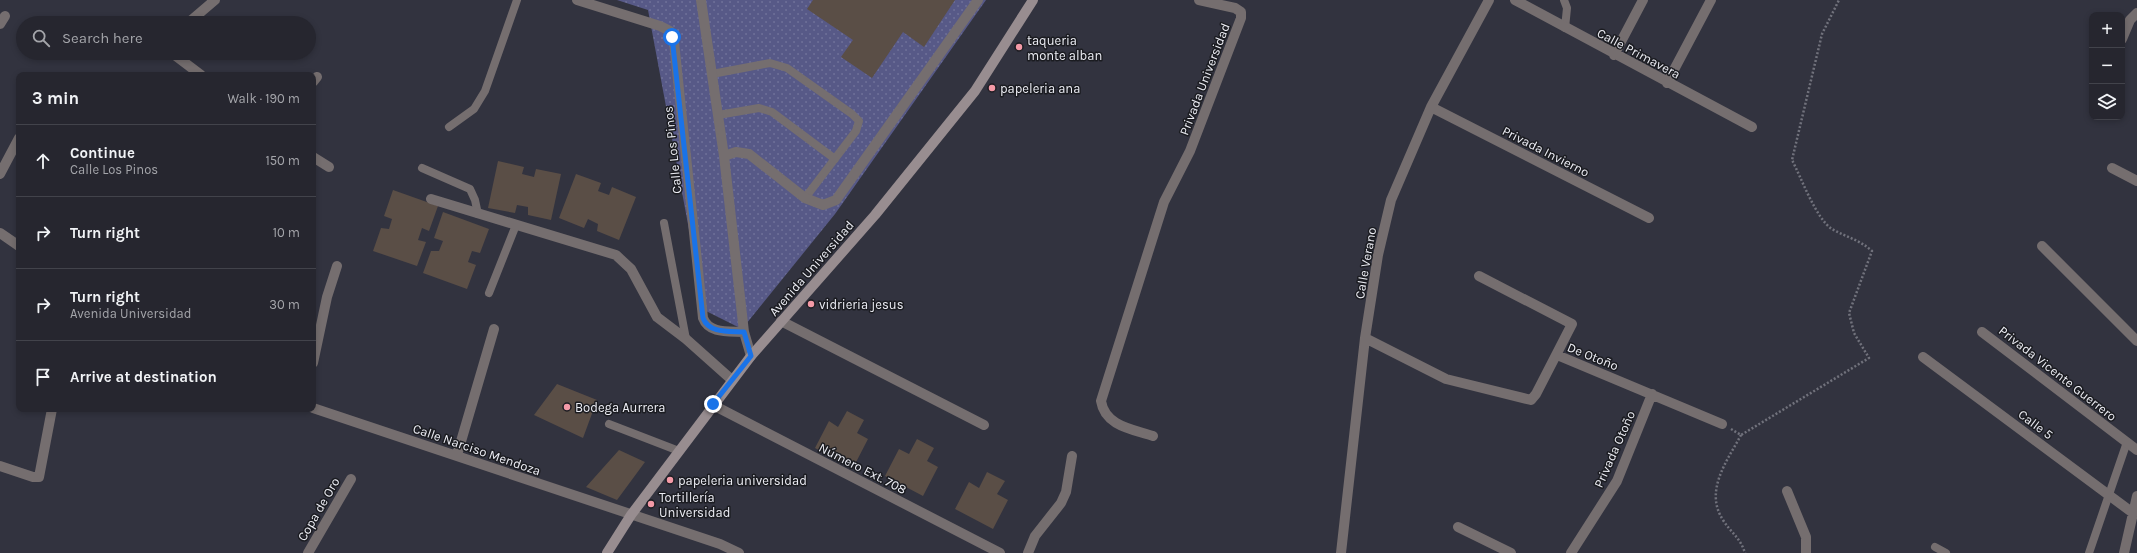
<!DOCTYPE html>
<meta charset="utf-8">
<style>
:root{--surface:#26262f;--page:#2e2e37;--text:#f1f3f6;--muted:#a4a5aa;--line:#42434b}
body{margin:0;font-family:Karla,sans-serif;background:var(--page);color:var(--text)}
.controls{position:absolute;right:12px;top:12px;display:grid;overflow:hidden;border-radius:8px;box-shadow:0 2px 6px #0003}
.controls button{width:36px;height:36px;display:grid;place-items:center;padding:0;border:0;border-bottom:1px solid var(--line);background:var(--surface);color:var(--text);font:20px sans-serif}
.stop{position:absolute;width:12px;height:12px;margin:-9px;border:3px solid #1a73e8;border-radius:50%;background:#fff}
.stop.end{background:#1a73e8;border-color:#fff;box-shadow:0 1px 4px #0008}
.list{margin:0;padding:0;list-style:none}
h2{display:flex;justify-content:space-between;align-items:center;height:52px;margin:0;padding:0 16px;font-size:17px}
h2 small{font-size:13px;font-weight:400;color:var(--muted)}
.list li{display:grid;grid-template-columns:26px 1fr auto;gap:12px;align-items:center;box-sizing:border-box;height:72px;padding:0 16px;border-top:1px solid var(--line)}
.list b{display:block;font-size:15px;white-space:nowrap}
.list p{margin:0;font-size:13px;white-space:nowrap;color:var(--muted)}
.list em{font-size:13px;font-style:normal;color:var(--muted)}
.icon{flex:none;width:22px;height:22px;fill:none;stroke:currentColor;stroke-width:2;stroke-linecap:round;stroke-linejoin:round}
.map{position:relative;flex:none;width:2137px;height:553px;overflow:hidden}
.search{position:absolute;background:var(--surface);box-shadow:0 2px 6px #0003;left:16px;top:16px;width:300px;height:44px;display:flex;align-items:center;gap:10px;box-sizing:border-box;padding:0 14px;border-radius:22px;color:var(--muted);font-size:15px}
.panel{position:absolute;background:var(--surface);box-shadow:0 2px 6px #0003;left:16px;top:72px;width:300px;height:340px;border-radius:8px}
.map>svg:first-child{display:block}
.grass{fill:url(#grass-dots)}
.building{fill:#5a4e46}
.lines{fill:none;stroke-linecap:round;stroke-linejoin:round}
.path{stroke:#71727c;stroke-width:2.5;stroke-dasharray:2 2;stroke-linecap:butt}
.lane{stroke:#756e6f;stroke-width:8}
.street{stroke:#756e6f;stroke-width:10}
.secondary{stroke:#988d90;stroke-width:10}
.route{stroke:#1a73e8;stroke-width:5}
.poi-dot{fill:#f49aa7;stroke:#1b1c21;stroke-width:1.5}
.labels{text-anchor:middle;stroke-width:3;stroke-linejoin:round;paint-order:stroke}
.poi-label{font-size:13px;fill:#ecedf4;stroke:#1b1c21;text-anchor:start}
.street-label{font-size:13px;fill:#ecedf4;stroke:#1b1c21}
</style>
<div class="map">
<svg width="2137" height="553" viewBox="0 0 2137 553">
<defs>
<pattern id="grass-dots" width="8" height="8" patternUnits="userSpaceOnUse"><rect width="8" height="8" fill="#575987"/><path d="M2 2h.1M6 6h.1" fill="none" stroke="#6f7199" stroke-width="1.8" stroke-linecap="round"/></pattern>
</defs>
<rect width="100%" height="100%" fill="#32333f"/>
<path class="grass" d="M617,0H986L835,214L742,329L704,310L648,10Z"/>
<path class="building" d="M813,0H955L924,47L903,32L872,78L841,57L853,40L807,9Z
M498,161L524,167L522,174L534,177L536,169L561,174L551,220L528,215V207L517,205L515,213L488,208Z
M576,174L601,183L598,191L609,195L612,187L636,197L619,240L597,231L598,224L588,219L584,228L559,218Z
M393,190L438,206L429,231L422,228L418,240L426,242L417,266L373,251L381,228L389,229L392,219L384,216Z
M443,212L489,229L480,253L472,251L468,262L476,265L467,289L423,273L431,251H439L443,241L434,238Z
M557,384L597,400L583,438L534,415Z
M847,411L864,420L857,433L868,439L853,468L815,448L829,421L838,427Z
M917,439L934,448L927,461L938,467L923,496L885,476L899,449L909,454Z
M619,450L645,462L617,500L586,487Z
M987,472L1005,481L997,494L1008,500L993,529L955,509L969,482L979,488Z"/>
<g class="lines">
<path class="path" d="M1731,429L1741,435L1869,358L1854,333L1849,313L1872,251C1860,240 1846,237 1832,229C1816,219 1801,177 1792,160L1822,34L1839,0
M1741,435C1727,461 1704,491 1723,520C1731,533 1740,537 1745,553"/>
<path class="lane" d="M1564,0L1567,8L1565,28
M712,74L770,63L787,68L852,114L859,121L856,131L805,198
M718,115L759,108L772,112L835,159
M449,127L474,109L485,91L517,0
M422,168L470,189L475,200L478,214
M664,223L686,339
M489,293L516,225
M609,424L679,451
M1935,547L1946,553
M2089,553L2127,442"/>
<path class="street" d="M577,0L660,26L670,31L674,42L703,318C709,334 729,331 744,332
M701,0L724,156L744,332L751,356
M1515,0L1752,127
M188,23L215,0
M0,24L5,16
M2122,39L2130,20L2137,13
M172,53L201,75
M1614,55L1643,0
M313,82L317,77
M1667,83L1711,0
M1431,107L1649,218
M724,156L736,152L749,154L805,198L823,205L836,200L978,0
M313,157L329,167
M2112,168L2137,181
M0,174L19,138
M431,199L616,255L631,269L657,317L686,339L732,380
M0,233L19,246
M2042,246L2137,341
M781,321L984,425
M1982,332L2137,450
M1365,338L1446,379L1531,400L1536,394L1572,324L1479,276
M1557,355L1722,424
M1923,357L2133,513
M313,363L327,297L337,266
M713,405L1000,553
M313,408L720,544L739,553
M1153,436C1132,429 1105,426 1101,401L1164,202L1190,151L1241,18V12L1235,8L1199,0
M457,455L494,329
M0,466L33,477H39L52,409
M1787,491L1806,537V553
M1458,527L1511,553
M308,553L351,479
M1028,553L1035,536L1061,503L1066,492L1072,456
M1341,553L1365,338L1378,255L1391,200L1431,107L1489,0
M1571,553L1617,481L1652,394
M2124,553L2137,496"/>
<path class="secondary" d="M607,553L631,515L751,356L875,215L975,91L1033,0"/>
</g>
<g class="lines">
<path class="route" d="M672,37L703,318C709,334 730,331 744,332L751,356L713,404"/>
</g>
<g class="poi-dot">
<circle cx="1019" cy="47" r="4"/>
<circle cx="992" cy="88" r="4"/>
<circle cx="811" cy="304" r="4"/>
<circle cx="567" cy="407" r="4"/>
<circle cx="670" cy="480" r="4"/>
<circle cx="651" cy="504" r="4"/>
</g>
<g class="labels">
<g class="poi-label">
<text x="1027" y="45">taqueria<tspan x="1027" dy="15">monte alban</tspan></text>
<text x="1000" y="93">papeleria ana</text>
<text x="819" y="309">vidrieria jesus</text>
<text x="575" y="412">Bodega Aurrera</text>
<text x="678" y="485">papeleria universidad</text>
<text x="659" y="502">Tortillería<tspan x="659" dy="15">Universidad</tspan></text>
</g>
<g class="street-label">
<text transform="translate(1639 53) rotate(28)" y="5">Calle Primavera</text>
<text transform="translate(1204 79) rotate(-69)" y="5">Privada Universidad</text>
<text transform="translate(672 150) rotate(-96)" y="5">Calle Los Pinos</text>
<text transform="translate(1546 151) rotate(27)" y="5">Privada Invierno</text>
<text transform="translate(1365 263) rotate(-80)" y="5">Calle Verano</text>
<text transform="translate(811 268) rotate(-49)" y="5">Avenida Universidad</text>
<text transform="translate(1593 356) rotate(22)" y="5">De Otoño</text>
<text transform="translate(2058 373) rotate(38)" y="5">Privada Vicente Guerrero</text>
<text transform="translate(2036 424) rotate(37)" y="5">Calle 5</text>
<text transform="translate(477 449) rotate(19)" y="5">Calle Narciso Mendoza</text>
<text transform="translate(1614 449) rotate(-66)" y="5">Privada Otoño</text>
<text transform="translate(863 468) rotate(27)" y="5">Número Ext. 708</text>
<text transform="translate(318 509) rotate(-60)" y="5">Copa de Oro</text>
</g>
</g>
</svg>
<div class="controls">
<button>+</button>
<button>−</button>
<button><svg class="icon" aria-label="layers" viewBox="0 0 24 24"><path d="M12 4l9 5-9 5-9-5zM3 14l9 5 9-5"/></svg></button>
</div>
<div class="stop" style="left:672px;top:37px"></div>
<div class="stop end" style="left:713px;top:404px"></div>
<div class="search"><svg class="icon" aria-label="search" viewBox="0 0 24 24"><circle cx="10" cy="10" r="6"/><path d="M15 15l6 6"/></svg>Search here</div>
<section class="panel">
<h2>3 min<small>Walk · 190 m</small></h2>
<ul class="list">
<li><svg class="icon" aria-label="ahead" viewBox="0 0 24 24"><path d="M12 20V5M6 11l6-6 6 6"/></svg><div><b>Continue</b><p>Calle Los Pinos</p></div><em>150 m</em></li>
<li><svg class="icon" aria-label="right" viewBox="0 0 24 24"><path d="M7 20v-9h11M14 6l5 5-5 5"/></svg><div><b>Turn right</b></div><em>10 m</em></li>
<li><svg class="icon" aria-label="right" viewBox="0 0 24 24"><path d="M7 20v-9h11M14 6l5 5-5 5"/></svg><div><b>Turn right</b><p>Avenida Universidad</p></div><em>30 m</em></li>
<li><svg class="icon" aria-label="arrive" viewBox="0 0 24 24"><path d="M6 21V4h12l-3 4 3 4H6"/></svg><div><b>Arrive at destination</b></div></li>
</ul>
</section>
</div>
